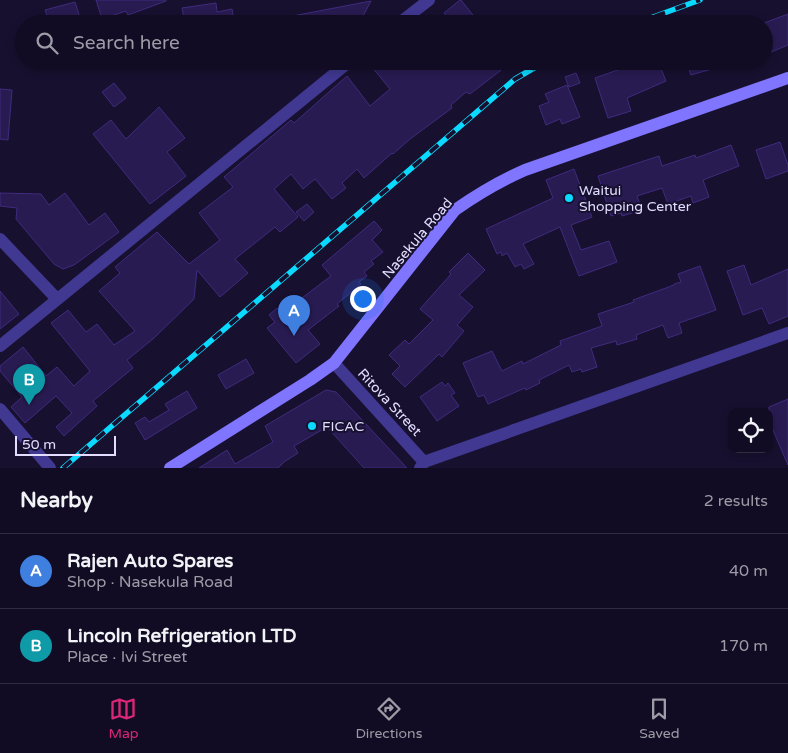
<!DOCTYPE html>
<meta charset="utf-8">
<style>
:root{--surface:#110c23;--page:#1e1a30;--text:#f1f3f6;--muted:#9c9ba6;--line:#302c41;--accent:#db2777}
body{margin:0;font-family:"Varela Round",sans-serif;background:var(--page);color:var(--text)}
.controls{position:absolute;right:15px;bottom:15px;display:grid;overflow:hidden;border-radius:10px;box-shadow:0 2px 8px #0003}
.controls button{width:45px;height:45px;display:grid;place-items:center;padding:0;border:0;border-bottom:1px solid var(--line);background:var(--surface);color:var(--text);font:25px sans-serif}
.scale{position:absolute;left:15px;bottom:12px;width:101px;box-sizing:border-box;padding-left:5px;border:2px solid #e3deff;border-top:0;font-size:14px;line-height:18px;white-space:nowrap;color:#e3deff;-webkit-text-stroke:4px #17102f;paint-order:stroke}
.you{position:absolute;left:362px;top:298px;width:18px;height:18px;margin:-12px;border:4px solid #fff;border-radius:50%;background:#1a73e8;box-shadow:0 0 0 8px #1a73e833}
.badge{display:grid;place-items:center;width:32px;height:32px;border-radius:50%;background:var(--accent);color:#fff;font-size:16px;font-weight:700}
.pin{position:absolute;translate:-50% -41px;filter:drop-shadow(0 1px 2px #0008)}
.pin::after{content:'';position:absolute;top:26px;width:18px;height:15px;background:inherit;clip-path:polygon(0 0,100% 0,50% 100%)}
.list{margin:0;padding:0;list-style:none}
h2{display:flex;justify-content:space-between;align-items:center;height:65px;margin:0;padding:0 20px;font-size:21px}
h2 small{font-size:16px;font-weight:400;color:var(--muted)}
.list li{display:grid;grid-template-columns:32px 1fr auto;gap:15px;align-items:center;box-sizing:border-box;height:75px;padding:0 20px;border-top:1px solid var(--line)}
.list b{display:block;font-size:19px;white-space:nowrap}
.list p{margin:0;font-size:16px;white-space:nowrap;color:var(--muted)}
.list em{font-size:16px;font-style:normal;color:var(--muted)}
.icon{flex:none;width:28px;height:28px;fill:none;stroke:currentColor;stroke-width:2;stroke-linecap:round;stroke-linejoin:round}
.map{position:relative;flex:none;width:788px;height:468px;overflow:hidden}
.search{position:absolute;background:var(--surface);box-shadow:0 2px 8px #0003;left:15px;right:15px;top:15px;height:55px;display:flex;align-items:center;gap:12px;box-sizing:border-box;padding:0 18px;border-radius:28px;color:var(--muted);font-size:19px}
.sheet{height:215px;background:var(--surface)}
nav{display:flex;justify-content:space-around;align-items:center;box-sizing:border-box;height:70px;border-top:1px solid var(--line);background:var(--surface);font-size:14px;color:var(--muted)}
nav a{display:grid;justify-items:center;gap:2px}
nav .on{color:var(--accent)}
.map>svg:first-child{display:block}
.building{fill:#281b51;stroke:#402b7f}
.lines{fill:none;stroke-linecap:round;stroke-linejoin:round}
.street{stroke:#403891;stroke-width:12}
.secondary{stroke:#7f75ff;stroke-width:12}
.rail-casing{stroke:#0adaff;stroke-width:5.5}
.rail{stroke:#17102f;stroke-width:4;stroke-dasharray:11;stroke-linecap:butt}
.poi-dot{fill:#0adaff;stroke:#17102f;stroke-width:2}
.labels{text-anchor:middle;stroke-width:4;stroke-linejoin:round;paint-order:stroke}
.poi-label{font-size:14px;fill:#e3deff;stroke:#17102f;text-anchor:start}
.street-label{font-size:14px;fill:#e3deff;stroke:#17102f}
</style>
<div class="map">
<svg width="788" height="468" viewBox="0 0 788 468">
<rect width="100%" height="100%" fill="#17102f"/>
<path class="building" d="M96,0H166V1L128,15L126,11L102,19Z
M460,0H461L480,24H453L444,13Z
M371,1L363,16L371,24H282V18Z
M75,2L82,24H50L45,10Z
M216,3L217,12L232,9L234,20L207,24H185L182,8Z
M788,14V45L764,55V23Z
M367,61H513L470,94L466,92L451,105L452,108L410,139L393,154L392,153L364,178L357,169L342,183L346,188L332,199L315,179L303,189L291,174L274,189L298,217L280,232L275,227L235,259L248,273L220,297L197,270L194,299L154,338L127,360L133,368L93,401L97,406L64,436L56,427L72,413L56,396L25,423L11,407L22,397L0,371V366L23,347L46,376L57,367L74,386L90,371L51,323L68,310L86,332L97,324L114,345L135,331L99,291L120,273L115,267L157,232L189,264L220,240L199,213L233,187L224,177L291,120L294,123L347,76L370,106L390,89Z
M643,61H658L666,81L627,98L631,111L608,118L595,78Z
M686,61H728L729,64L691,75Z
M576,73L580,83L569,87L565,77Z
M114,83L126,98L114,107L102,92Z
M567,85L580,117L562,124L560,119L546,125L539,106L549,102L545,94Z
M0,89L12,90L8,140L0,139Z
M159,107L185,138L167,152L186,176L150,204L93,134L111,120L126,139Z
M780,142L788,165V171L766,179L756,150Z
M731,145L739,166L703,180L709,197L693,203L691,196L668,204L662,188L637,196L642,210L622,216L621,213L611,216L598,176L659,156L662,166L695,155L696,158Z
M574,169L592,217L571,225L581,250L609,241L617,262L579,276L560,227L523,244L534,264L524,269L521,264L515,267L507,253L502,256L501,252L497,254L486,229L553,198L546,180Z
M0,193L41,194L49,205L65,193L89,225L105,213L119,232L74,265L63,269L54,264L16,219L17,208L0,206Z
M307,204L314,212L304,221L296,212Z
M374,221L382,230L372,240L383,252L371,261L374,264L364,272L367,276L359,282L361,284L337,304L339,306L308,330L320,344L296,363L267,328L275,322L269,315L277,308L282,313L331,276L322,265Z
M468,253L485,270L459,295L473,307L457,325L464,331L442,357L439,354L405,387L392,374L400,366L389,355L405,340L409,344L433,320L420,309L451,274L449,272Z
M744,265L751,285L788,269V316L769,324L762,308L743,315L727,271Z
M700,266L716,310L679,323L682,333L668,338L663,325L636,335L637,339L617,345L616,341L591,348L597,367L582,372L581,369L572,372L569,365L539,380L540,383L526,390L525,388L488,404L484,395L478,397L463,363L492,351L502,371L522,361L523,364L561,345L560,341L602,326L598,314L634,302L633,300L674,285V284L681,282L678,274Z
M0,291L19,314L0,329Z
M246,359L254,373L226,389L218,375Z
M442,382L445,386L448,383L455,393L451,395L459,406L437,421L420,397Z
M326,390L336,392L407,468H364L327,427L294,446L298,453L284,462L278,468H199L227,450L235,464L273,442L265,426Z
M187,391L197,408L145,440L135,423L145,417L149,422L169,410L165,404Z
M788,399V465L769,421V407Z"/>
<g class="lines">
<path class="street" d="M398,24L429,0
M0,239L57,299
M0,346L350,61
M334,363L424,462
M0,409L50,468
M420,468L424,462L788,333"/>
<path class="secondary" d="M170,468L310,380L334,363L455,210C478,194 500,181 525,170L788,78"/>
<g class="rail-casing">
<path id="rail" d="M634,24L700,0
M63,468L515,79L546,61"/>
</g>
<use href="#rail" class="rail"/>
</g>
<g class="poi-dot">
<circle cx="569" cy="198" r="5"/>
<circle cx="312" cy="426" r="5"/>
</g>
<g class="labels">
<g class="poi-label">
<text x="579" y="195">Waitui<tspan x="579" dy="16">Shopping Center</tspan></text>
<text x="322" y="431">FICAC</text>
</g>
<g class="street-label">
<text transform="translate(417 238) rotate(-50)" y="5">Nasekula Road</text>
<text transform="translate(390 402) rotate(47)" y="5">Ritova Street</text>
</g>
</g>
</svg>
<div class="controls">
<button><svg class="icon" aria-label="locate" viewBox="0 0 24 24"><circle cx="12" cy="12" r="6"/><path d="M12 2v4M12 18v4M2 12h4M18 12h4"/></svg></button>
</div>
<div class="scale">50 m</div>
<div class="you"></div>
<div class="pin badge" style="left:294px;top:336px;background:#3f7fe0">A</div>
<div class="pin badge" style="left:29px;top:405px;background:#0f9aa8">B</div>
<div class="search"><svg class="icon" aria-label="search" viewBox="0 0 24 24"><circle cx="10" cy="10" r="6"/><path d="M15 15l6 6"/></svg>Search here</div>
</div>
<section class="sheet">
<h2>Nearby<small>2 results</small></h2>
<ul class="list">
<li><span class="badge" style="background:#3f7fe0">A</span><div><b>Rajen Auto Spares</b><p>Shop · Nasekula Road</p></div><em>40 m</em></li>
<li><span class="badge" style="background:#0f9aa8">B</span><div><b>Lincoln Refrigeration LTD</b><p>Place · Ivi Street</p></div><em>170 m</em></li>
</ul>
</section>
<nav>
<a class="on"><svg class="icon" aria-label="map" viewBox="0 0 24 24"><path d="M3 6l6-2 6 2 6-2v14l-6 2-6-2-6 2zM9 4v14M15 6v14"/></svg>Map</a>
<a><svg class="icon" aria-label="directions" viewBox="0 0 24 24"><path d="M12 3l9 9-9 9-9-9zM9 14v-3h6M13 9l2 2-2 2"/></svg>Directions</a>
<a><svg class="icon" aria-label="saved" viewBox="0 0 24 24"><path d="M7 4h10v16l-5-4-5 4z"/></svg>Saved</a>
</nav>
